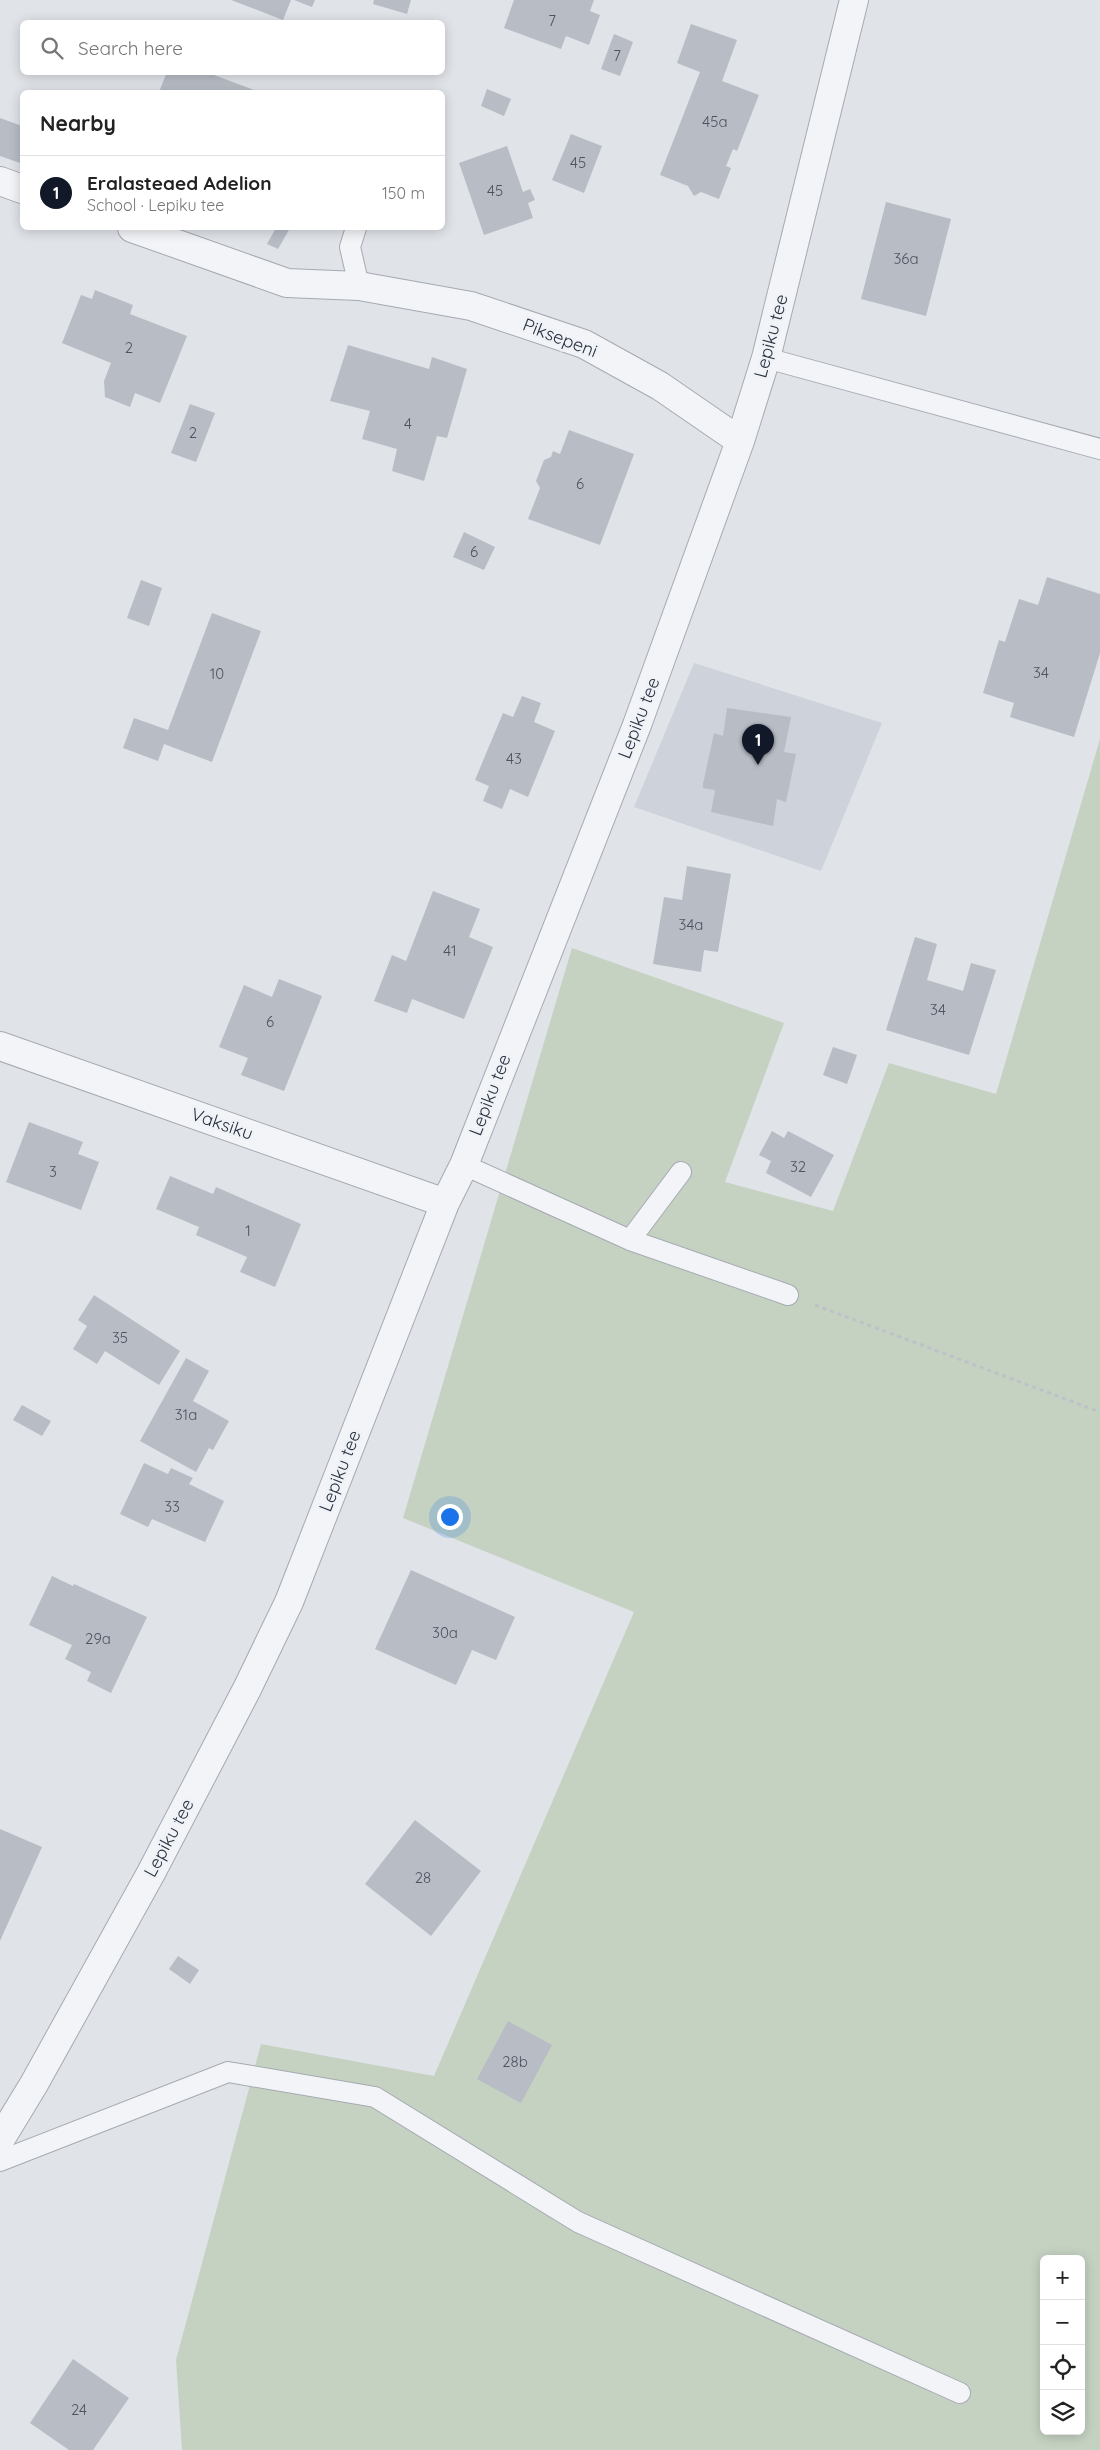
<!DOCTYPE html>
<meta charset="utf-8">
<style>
:root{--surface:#fff;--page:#f2f2f2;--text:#222;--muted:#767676;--line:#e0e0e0;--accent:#111827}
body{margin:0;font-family:Quicksand,sans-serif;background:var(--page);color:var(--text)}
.controls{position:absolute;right:15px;bottom:15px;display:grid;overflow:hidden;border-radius:8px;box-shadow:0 2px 12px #0003}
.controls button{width:45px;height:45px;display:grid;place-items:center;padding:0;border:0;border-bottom:1px solid var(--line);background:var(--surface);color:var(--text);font:25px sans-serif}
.you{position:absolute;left:449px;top:1516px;width:18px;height:18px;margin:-12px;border:4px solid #fff;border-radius:50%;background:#1a73e8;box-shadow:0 0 0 8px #1a73e833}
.badge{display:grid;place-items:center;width:32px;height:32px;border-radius:50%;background:var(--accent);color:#fff;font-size:16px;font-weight:700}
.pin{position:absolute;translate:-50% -41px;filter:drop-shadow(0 1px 2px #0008)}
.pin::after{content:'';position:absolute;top:26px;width:18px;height:15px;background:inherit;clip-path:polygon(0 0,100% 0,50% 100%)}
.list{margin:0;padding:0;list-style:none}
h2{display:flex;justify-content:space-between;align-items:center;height:65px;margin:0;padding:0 20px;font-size:21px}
h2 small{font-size:16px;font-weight:400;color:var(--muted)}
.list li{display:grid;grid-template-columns:32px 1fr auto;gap:15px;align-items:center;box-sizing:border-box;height:75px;padding:0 20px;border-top:1px solid var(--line)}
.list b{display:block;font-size:19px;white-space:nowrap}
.list p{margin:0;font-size:16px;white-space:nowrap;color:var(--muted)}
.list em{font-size:16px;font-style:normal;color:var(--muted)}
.icon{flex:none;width:28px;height:28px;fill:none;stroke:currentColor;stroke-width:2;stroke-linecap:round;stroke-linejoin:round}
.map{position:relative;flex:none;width:1100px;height:2450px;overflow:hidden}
.search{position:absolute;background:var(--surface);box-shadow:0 2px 12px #0003;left:20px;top:20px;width:425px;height:55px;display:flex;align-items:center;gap:12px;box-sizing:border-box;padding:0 18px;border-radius:8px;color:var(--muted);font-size:19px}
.panel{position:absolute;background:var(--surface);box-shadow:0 2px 12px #0003;left:20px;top:90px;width:425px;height:140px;border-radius:8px}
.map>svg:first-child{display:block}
.built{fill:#ced2da}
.green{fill:#c5d2c2;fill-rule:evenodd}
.building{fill:#b8bcc5}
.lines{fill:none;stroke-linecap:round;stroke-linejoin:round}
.service-casing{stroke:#a5aab2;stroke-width:22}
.minor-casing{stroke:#a5aab2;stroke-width:30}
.path{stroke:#bec1c7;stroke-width:3;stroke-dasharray:4 4;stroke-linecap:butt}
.service{stroke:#f3f4f7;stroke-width:20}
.minor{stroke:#f3f4f7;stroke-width:28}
.labels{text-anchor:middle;stroke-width:5;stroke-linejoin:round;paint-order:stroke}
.number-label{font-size:15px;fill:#4d5360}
.street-label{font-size:18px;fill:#29303f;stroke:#eff2f6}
</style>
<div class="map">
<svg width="1100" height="2450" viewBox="0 0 1100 2450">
<rect width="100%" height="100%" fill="#e0e3e8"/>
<path class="built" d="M694,663L882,723L821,871L634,807Z"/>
<path class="green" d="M1100,739V2450H182L176,2360L261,2044L434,2076L634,1612L403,1518L572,948L784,1023L725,1182L833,1211L889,1063L996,1094ZM1044,2259H1081V2431H1044Z"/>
<path class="building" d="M231,0H291L283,20Z
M294,0H315L312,7Z
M374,0H411L407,14L373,4Z
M514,0H594L590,11L600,15L589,45L566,36L561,49L504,28Z
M691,24L737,40L722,81L759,95L737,151L733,149L726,166L731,168L719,199L701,192L694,196L688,186L660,175L700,72L677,63Z
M614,34L633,42L620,76L601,69Z
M167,72H206L259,92H159Z
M487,89L511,99L504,116L481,106Z
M0,118L22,126V157L20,163L0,156Z
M571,134L602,146L584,193L552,180Z
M507,146L523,192L530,189L535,200L528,203L533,218L484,235L459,163Z
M886,202L951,219L926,316L861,299Z
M276,228H290L278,249L267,244Z
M95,290L133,305L130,314L187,336L160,403L135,393L130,407L105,397L104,381L111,363L62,343L81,295L92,299Z
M348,345L429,369L432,357L467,369L447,438L437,436L424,481L392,471L397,449L362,439L370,411L330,401Z
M190,404L215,413L196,462L171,453Z
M569,430L634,454L600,545L528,519L540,488L536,481L544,460L551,457L553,451L560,454Z
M464,532L495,547L484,570L453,557Z
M1047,577L1100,594V653L1074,737L1010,717L1014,703L983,693L999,640L1005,642L1019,599L1038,605Z
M141,580L162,588L149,626L127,618Z
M212,613L261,631L212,762L164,744L158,761L123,748L134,718L168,730Z
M522,696L541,703L534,722L555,731L528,797L510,789L502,809L483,801L489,786L475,780L503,713L513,717Z
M727,708L791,717L784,752L796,754L786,802L777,799L773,826L711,812L715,790L703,788V784L714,733L723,736Z
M687,866L731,874L718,952L704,950L701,972L653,964L664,897L682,900Z
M433,891L480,909L469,937L493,947L464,1019L412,999L407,1013L374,1001L392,955L406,961Z
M915,937L937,944L927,980L963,991L971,963L996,970L969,1055L886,1030Z
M279,979L322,996L284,1091L241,1075L248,1058L219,1047L244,985L272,997Z
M833,1047L857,1055L847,1084L823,1075Z
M29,1122L83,1142L78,1154L99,1162L81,1210L6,1182Z
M772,1131L784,1138L788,1131L834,1155L811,1197L766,1173L771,1161L759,1155Z
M170,1176L213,1194L216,1187L301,1224L275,1287L240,1272L247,1257L196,1235L199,1227L156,1209Z
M94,1295L180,1351L159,1385L105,1351L97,1364L73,1349L87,1326L78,1320Z
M186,1358L209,1371L193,1401L229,1421L213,1450L209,1448L196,1472L140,1441Z
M22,1405L51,1421L42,1436L13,1420Z
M144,1463L168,1474L171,1468L193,1478L189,1484L224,1501L205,1542L152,1519L148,1527L120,1514Z
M411,1570L515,1617L496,1660L472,1650L456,1685L375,1649Z
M52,1576L73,1586L74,1584L147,1617L111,1693L87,1681L91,1672L65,1659L72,1645L29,1625Z
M415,1820L481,1871L431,1936L365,1884Z
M0,1829L42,1847L0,1941Z
M178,1956L199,1970L190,1984L169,1969Z
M508,2021L552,2045L521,2103L477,2079Z
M73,2359L129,2398L93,2450H69L30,2423Z"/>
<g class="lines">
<g class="service-casing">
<path id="service" d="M356,228L350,247L359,286
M766,358L1100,449
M464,1165L630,1240L788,1295
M630,1240L681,1172
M0,2161L228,2072L375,2097L578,2222L960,2393"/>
</g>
<g class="minor-casing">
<path id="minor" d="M0,181L22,189
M132,228L287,283L359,286L471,306L584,344L660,386L740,441
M0,1046L445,1203
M0,2140L34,2084L151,1873L247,1689L289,1602L445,1203L464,1165L637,725L740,441L766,358L854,0"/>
</g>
<path class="path" d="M815,1305L1100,1412"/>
<use href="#service" class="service"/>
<use href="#minor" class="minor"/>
</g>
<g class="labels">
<g class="number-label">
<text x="552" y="26">7</text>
<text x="617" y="61">7</text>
<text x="715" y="127">45a</text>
<text x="578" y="168">45</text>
<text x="495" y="196">45</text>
<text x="906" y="264">36a</text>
<text x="129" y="353">2</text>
<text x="408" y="429">4</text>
<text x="193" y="438">2</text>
<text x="580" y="489">6</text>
<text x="474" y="557">6</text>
<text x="1041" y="678">34</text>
<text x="217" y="679">10</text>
<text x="514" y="764">43</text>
<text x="691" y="930">34a</text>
<text x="450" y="956">41</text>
<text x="938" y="1015">34</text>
<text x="270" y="1027">6</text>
<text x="798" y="1172">32</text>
<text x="53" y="1177">3</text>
<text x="248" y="1236">1</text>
<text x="120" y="1343">35</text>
<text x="186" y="1420">31a</text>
<text x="172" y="1512">33</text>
<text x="445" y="1638">30a</text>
<text x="98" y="1644">29a</text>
<text x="423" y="1883">28</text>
<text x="515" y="2067">28b</text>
<text x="79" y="2415">24</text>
</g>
<g class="street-label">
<text transform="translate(771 336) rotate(-75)" y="6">Lepiku tee</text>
<text transform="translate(560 338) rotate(21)" y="6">Piksepeni</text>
<text transform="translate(639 718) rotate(-69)" y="6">Lepiku tee</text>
<text transform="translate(490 1095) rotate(-69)" y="6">Lepiku tee</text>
<text transform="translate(222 1124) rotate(19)" y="6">Vaksiku</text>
<text transform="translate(340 1471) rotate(-69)" y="6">Lepiku tee</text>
<text transform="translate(169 1838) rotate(-62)" y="6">Lepiku tee</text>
</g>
</g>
</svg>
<div class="controls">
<button>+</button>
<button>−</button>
<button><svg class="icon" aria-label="locate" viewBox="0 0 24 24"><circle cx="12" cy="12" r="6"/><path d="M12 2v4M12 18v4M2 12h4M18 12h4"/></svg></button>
<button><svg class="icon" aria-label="layers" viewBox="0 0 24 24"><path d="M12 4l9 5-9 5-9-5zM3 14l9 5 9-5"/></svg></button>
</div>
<div class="you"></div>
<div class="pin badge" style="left:758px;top:765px">1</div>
<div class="search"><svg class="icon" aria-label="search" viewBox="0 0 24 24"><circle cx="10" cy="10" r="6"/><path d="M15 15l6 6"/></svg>Search here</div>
<section class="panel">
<h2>Nearby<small></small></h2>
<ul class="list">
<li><span class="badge">1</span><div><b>Eralasteaed Adelion</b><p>School · Lepiku tee</p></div><em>150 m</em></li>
</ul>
</section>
</div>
